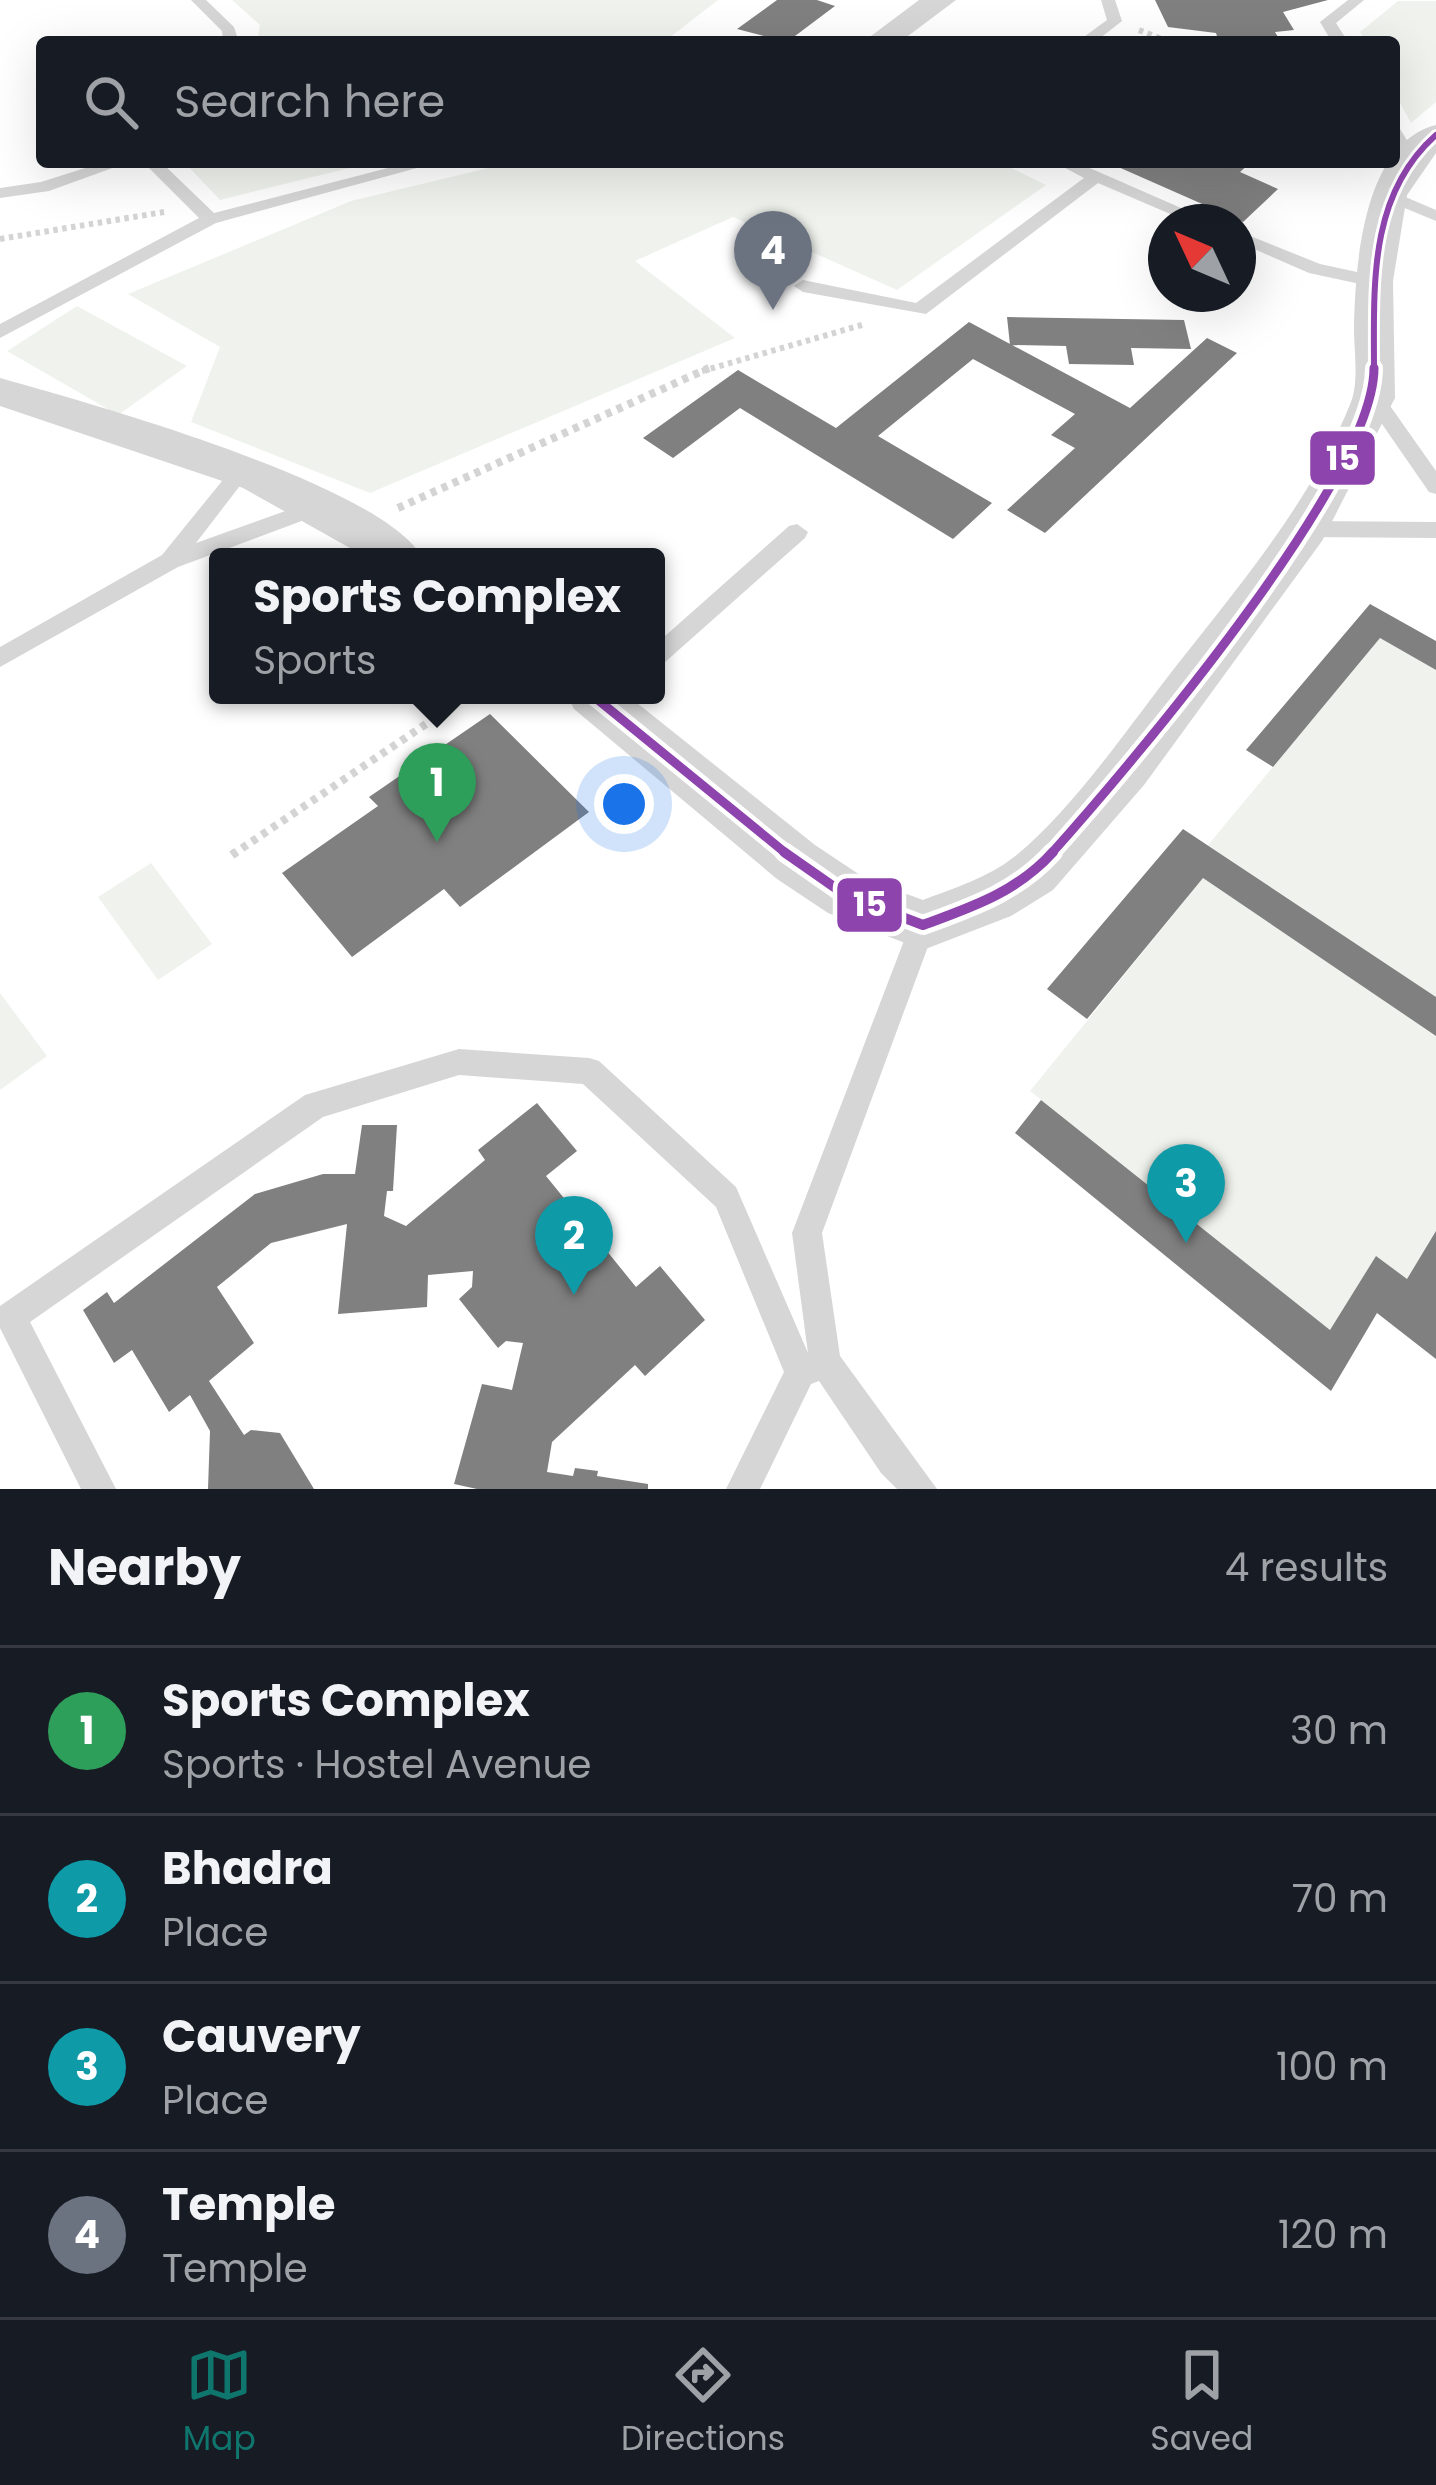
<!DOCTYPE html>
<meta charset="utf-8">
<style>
:root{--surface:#171b24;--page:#20242c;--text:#f1f3f6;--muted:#9ea1a6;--line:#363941;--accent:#0f766e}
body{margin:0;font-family:Poppins,sans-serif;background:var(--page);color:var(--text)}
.compass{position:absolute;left:1148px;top:204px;width:108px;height:108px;border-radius:50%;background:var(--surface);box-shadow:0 12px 48px #0002;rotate:314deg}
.you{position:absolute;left:624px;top:804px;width:42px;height:42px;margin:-30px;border:9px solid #fff;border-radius:50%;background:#1a73e8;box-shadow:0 0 0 18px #1a73e833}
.badge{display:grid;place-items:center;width:78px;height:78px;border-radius:50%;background:var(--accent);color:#fff;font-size:39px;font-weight:700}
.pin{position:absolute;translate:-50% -99px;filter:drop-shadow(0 3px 6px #0008)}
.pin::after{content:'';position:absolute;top:63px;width:42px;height:36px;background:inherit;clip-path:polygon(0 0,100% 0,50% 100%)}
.popup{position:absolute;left:209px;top:548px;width:456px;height:156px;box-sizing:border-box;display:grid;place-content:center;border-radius:12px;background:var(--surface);filter:drop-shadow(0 3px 9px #0005);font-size:39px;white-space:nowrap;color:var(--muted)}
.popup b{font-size:45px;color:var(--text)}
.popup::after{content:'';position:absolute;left:50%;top:100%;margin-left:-24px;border:24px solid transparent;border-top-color:var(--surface)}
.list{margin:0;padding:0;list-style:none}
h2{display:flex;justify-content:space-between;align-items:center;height:156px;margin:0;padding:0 48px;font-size:51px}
h2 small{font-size:39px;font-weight:400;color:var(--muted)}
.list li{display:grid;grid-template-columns:78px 1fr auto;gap:36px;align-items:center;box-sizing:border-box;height:168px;padding:0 48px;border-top:3px solid var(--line)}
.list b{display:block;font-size:45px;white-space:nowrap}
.list p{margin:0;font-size:39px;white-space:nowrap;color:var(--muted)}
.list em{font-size:39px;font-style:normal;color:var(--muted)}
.icon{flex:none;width:66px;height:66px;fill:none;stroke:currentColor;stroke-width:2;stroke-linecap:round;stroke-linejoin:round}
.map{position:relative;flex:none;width:1436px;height:1489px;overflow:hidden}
.search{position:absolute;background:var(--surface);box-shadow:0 12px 48px #0002;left:36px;right:36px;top:36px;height:132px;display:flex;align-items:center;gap:30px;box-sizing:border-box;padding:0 42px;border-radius:12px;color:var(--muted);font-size:45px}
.sheet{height:828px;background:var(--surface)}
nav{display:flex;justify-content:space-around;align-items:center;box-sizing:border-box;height:168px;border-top:3px solid var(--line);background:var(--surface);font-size:33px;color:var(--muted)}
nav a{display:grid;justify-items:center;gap:6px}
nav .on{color:var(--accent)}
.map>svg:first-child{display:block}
.green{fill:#f0f3ed}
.building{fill:#808080}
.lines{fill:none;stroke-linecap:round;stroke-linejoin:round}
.path-far2{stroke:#d4d4d4;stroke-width:6;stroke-dasharray:4.5 4.5;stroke-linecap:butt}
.path-far1{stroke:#d4d4d4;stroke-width:8;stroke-dasharray:6 6;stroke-linecap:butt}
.path{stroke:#d4d4d4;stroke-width:9;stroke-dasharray:8 8;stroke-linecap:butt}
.lane{fill:#d6d6d6;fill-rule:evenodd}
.street{fill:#d6d6d6;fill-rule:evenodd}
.bus-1-far2-casing{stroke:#fff;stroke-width:12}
.bus-1-far1-casing{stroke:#fff;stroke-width:18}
.bus-1-casing{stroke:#fff;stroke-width:20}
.bus-1-far2{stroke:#8e44ad;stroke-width:6}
.bus-1-far1{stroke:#8e44ad;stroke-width:9}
.bus-1{stroke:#8e44ad;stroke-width:10}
.line-badge{stroke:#fff;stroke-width:4.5}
.badge-label{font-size:33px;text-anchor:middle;font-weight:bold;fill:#fff}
</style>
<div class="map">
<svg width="1436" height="1489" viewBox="0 0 1436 1489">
<rect width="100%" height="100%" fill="#fff"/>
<path class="green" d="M232,0H718L669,38L675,42H257L260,25Z
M1398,1H1436V102L1411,123L1394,92V42H1366L1360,32Z
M184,162H374L220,200Z
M513,162H999L1046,185L897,290L733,217L635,261L735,338L370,493L191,422L220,347L128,294L351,201Z
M77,306L187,366L118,415L7,351Z
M1380,638L1436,670V997L1208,845Z
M151,863L212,944L158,980L98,897Z
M1203,878L1436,1036V1231L1407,1279L1376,1257L1330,1330L1030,1091Z
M0,993L47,1056L0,1090Z"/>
<path class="building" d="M777,0H817L835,6L787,42L737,29Z
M1155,0H1328L1283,12L1294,30L1275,32L1281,42H1219L1216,33L1168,27Z
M1107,162H1251L1240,172L1278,189L1243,222Z
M1007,317L1184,320L1191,349L1131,348L1134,365L1069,364L1066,346L1010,345Z
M969,322L1130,408L1207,338L1237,353L1045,533L1007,510L1075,448L1051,435L1075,414L973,359L878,436L992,503L953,539L740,408L673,458L643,438L738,370L836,428Z
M1370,604L1436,641V670L1380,638L1273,767L1246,750Z
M490,714L589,812L460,907L444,889L352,957L282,873L378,806L369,797Z
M1183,829L1436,997V1036L1203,878L1087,1019L1047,989Z
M1041,1100L1330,1330L1376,1256L1407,1279L1436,1231V1359L1377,1313L1331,1391L1015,1133Z
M537,1103L577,1151L546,1176L636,1287L660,1266L705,1320L645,1376L635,1365L552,1442L547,1472L573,1476L575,1468L598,1471L597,1476L648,1484V1489H477L454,1484L482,1384L512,1390L523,1343L506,1341L498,1348L459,1299L472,1287L473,1271L428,1275L427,1307L338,1314L347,1224L271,1243L217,1287L254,1343L209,1381L244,1435L251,1430L280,1433L314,1489H208L210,1431L190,1395L169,1412L132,1350L114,1363L83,1310L107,1292L114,1303L255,1194L323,1174H355L362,1125H397L393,1191H387L384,1216L406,1226L485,1160L478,1150Z"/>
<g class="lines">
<path class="path-far2" d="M1139,30L1169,42
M0,239L164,212
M702,371L862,325"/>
<path class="path-far1" d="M398,508L709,368
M232,855L469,695"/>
<path class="path" d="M232,855L236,852"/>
<path class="lane" d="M191,0H206L234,27L239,42H223L222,31Z
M1101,0H1115L1122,21L1095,42H1077L1107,20Z
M1348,0H1364L1336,23L1348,42H1332L1320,22Z
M1394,127L1400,129L1418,158L1416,162L1402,158L1394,145Z
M104,162H129L49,191L0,198V188L41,182Z
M143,162H161L214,213L411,162H439L216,223L0,338V324L199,218Z
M1054,162H1076L1213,222H1189L1098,183L926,314L803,292L794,286L803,280L916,303L1084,178Z
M1389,190L1436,210V221L1383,199V191Z
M1238,231L1320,264L1380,277L1383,281L1374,287L1309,273L1238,242Z
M1374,391L1381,393L1436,471V494L1429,492L1364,398Z
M242,463L252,470L196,543L316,500L323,503L327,508L323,513L178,567L0,667V647L162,555L235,465Z
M1306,521L1436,522V538L1306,537L1295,529Z
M797,524L808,532L805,538L664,663L656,666V644L789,526Z
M923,913L932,917L936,925L822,1233L840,1356L937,1489H897L881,1473L819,1381L811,1384L760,1489H726L784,1372L716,1207L583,1084L459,1075L323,1117L30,1322L116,1489H81L0,1328V1306L305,1095L459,1049L589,1058L599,1061L736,1187L808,1353L792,1233L910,925L914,917Z"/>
<path class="street" d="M919,0H956L900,42H863Z
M1436,125V153L1407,195L1393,281L1395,398L1322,541L1144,785L1053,890L1011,916L923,950L828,913L777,879L574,709L567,695H627L815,845L866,879L923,900C954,888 987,878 1014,857C1066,816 1122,737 1163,683C1231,595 1309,507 1351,402C1359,382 1354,351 1354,329C1355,266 1363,143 1436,125Z
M0,378C86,402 381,484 422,557H366L243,488L0,406Z"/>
<g class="bus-1-far2-casing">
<path id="bus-1-far2" d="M1374,371C1374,286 1368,195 1436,135"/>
</g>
<g class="bus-1-far1-casing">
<path id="bus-1-far1" d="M592,695L788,855
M1050,855C1130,766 1374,479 1374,368"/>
</g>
<g class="bus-1-casing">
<path id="bus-1" d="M784,852L847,896L923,925C972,907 1017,892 1053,852"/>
</g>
<use href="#bus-1-far2" class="bus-1-far2"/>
<use href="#bus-1-far1" class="bus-1-far1"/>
<use href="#bus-1" class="bus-1"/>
</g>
<g class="line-badge">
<rect x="1308" y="429" width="69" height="58" rx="12" fill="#8e44ad"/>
<rect x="835" y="876" width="69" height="58" rx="12" fill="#8e44ad"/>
</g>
<g class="badge-label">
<text x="1343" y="470">15</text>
<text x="870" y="916">15</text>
</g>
</svg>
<svg class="compass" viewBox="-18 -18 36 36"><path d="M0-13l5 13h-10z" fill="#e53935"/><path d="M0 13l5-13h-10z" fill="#9ea1a6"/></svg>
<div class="you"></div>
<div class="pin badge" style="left:437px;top:842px;background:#2e9e5b">1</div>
<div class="popup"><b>Sports Complex</b>Sports</div>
<div class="pin badge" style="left:574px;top:1295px;background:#0f9aa8">2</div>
<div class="pin badge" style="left:1186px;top:1243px;background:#0f9aa8">3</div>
<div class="pin badge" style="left:773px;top:310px;background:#6b7280">4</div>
<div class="search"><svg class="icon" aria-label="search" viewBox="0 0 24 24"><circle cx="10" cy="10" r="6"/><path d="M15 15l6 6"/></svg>Search here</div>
</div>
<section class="sheet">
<h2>Nearby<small>4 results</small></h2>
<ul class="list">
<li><span class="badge" style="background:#2e9e5b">1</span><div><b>Sports Complex</b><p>Sports · Hostel Avenue</p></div><em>30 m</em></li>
<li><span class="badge" style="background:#0f9aa8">2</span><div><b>Bhadra</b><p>Place</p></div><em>70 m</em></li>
<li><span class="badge" style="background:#0f9aa8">3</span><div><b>Cauvery</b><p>Place</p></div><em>100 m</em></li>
<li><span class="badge" style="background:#6b7280">4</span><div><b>Temple</b><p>Temple</p></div><em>120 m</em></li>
</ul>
</section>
<nav>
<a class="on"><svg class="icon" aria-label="map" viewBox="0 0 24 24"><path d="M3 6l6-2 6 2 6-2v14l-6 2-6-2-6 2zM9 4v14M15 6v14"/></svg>Map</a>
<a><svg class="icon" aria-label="directions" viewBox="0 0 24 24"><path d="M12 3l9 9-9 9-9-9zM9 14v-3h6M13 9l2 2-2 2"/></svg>Directions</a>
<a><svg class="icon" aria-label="saved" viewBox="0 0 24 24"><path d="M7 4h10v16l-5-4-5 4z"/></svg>Saved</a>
</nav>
